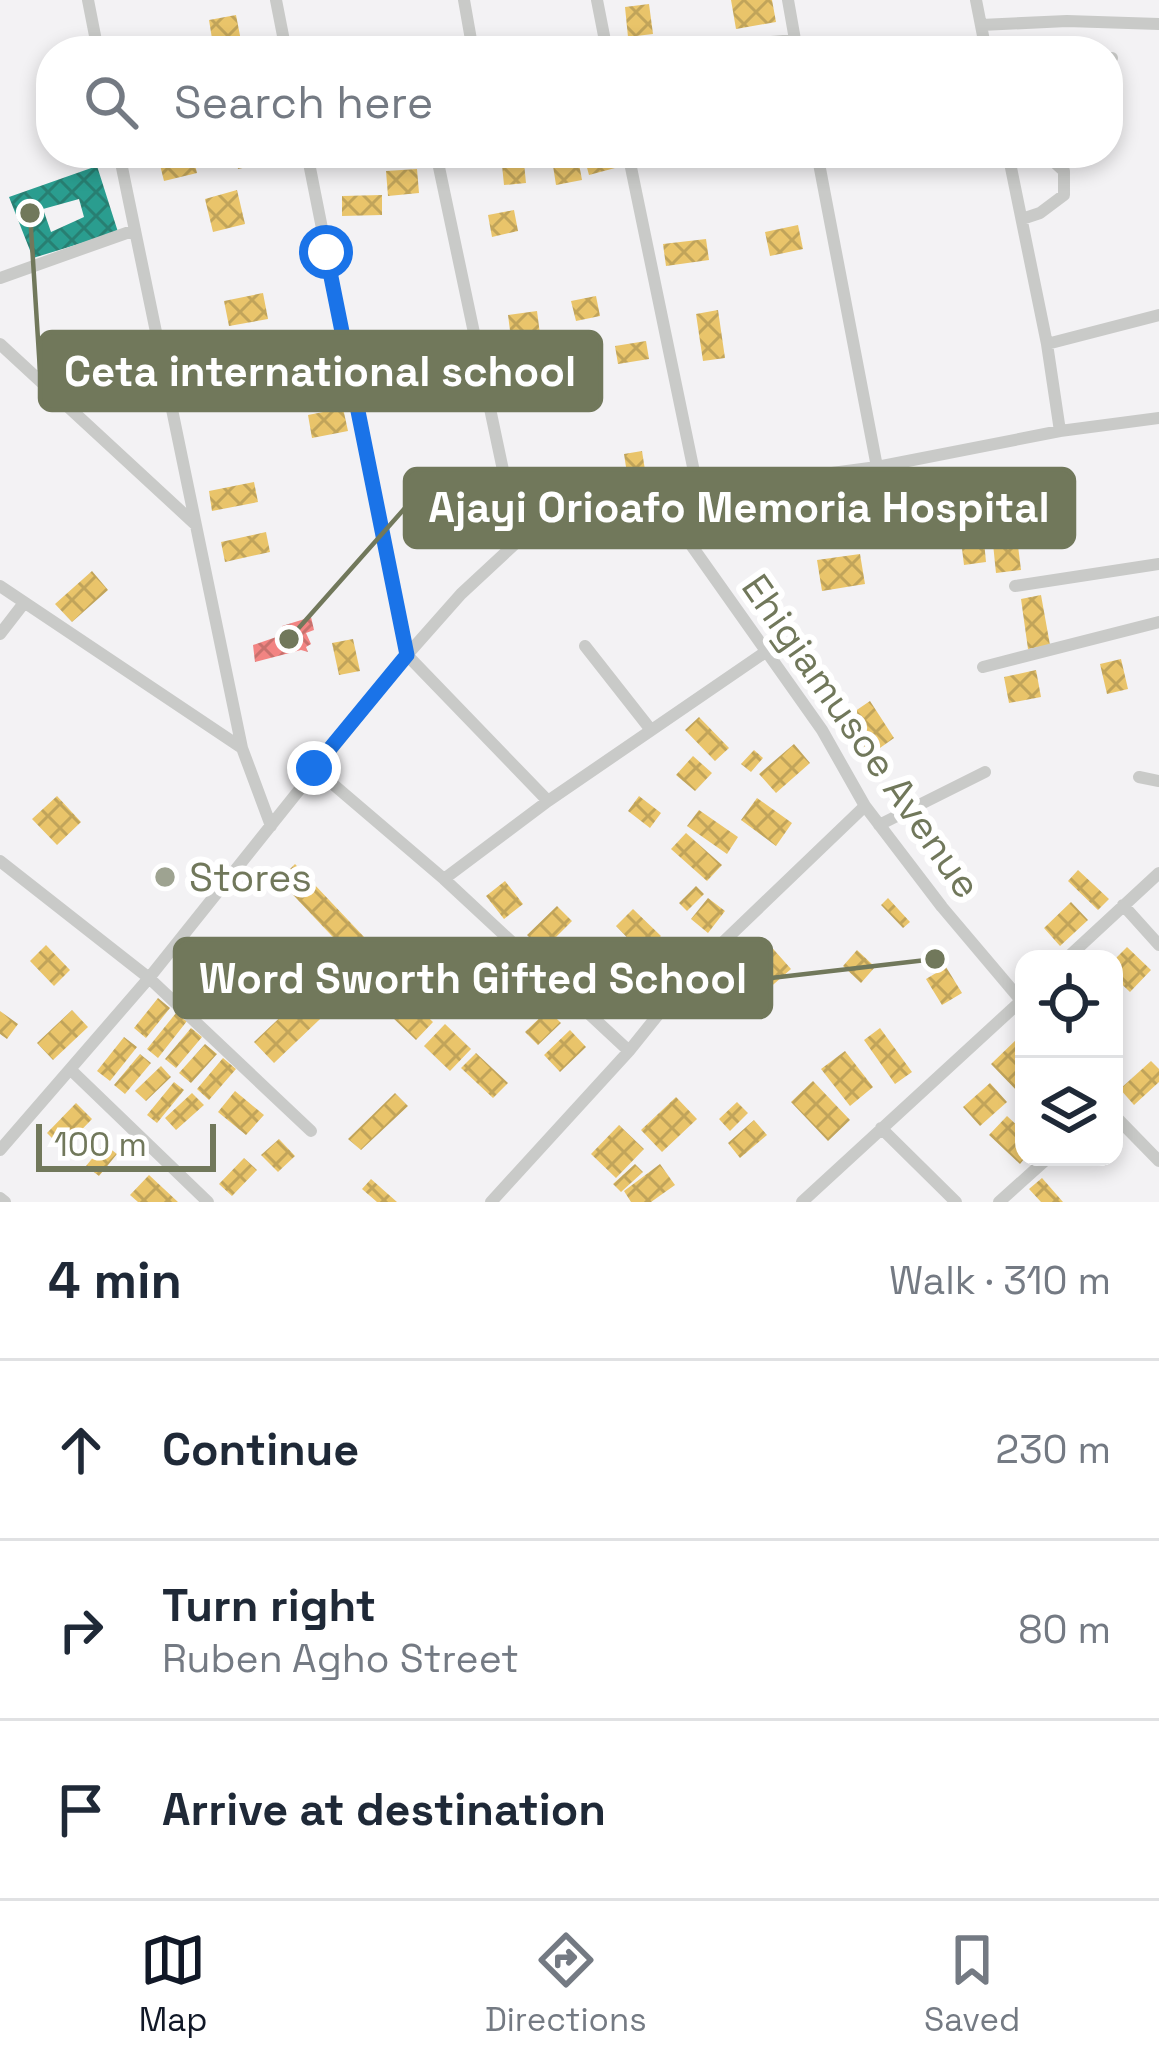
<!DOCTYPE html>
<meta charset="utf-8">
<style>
:root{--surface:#fff;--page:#f2f2f3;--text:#1f2937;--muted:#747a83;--line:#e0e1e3;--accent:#111827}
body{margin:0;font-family:"Space Grotesk",sans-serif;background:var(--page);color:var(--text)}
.controls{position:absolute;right:36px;bottom:36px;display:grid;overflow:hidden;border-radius:24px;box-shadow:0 6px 18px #0003}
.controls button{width:108px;height:108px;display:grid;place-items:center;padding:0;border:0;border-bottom:3px solid var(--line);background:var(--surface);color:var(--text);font:60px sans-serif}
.scale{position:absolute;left:36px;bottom:30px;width:180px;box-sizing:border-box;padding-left:12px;border:6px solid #71785b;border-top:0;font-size:33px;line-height:42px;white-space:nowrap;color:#71785b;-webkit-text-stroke:9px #fff;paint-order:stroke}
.stop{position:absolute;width:36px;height:36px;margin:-27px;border:9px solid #1a73e8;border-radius:50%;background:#fff}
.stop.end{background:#1a73e8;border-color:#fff;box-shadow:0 3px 12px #0008}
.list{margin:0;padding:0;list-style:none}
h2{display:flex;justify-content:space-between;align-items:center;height:156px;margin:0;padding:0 48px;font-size:51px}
h2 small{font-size:39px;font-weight:400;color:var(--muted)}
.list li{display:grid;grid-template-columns:78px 1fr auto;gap:36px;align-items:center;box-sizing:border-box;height:180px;padding:0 48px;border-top:3px solid var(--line)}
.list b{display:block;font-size:45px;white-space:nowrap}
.list p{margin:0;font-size:39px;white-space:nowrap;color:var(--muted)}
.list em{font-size:39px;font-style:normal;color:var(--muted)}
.icon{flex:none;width:66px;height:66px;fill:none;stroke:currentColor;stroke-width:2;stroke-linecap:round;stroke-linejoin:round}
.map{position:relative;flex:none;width:1159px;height:1202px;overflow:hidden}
.search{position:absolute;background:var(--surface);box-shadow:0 6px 18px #0003;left:36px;right:36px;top:36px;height:132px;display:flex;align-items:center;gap:30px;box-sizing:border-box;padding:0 42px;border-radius:48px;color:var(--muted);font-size:45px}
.sheet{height:696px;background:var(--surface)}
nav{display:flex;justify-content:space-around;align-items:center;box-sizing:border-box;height:168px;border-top:3px solid var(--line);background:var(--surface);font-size:33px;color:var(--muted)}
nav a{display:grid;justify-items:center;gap:6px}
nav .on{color:var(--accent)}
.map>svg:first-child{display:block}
.homes{fill:url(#homes-cross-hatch)}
.schools{fill:url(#schools-cross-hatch);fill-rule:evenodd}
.health{fill:url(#health-cross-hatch)}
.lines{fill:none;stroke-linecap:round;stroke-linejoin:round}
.minor{stroke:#c9cac8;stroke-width:12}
.route{stroke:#1a73e8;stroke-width:15}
.poi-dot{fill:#9ea391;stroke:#fff;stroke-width:4.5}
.labels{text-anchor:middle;stroke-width:12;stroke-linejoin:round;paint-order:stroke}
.street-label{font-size:39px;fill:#71785b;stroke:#fff}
.poi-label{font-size:39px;fill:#71785b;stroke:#fff;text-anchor:start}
.leader{fill:none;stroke:#71785b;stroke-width:4.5}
.callout-dot{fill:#71785b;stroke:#fff;stroke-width:4.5}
.callout{fill:#71785b;stroke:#71785b;stroke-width:4.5}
.callout-label{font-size:42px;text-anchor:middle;font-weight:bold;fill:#fff}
</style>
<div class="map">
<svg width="1159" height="1202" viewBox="0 0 1159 1202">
<defs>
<pattern id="homes-cross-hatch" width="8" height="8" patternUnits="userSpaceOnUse" patternTransform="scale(3)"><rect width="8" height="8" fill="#e9c46a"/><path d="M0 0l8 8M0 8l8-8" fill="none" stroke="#c1a45a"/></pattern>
<pattern id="schools-cross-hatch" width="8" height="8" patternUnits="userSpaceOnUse" patternTransform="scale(3)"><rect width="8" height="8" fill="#2a9d8f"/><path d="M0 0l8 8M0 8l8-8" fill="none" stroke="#287f72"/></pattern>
<pattern id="health-cross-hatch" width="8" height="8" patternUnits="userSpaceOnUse" patternTransform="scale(3)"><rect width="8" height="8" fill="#f28482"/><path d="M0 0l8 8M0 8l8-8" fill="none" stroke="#c8716d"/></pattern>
</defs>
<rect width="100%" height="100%" fill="#f3f2f4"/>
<path class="homes" d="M731,0H772L776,22L736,29Z
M649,4L653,34L628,37L625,7Z
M236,15L243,51H214L209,20Z
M414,36L416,51H386L384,40Z
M862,38L863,51H818V40Z
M157,153H192L197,173L164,181Z
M235,153H271L273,161L238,169Z
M523,153L526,183L504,185L501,155Z
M551,153H577L582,180L556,185Z
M583,153H611L615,168L589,175Z
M417,169L419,193L388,196L386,171Z
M237,190L245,224L213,232L205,199Z
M382,195V215L342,216V196Z
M514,210L518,231L492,237L488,215Z
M798,225L803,249L770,256L765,232Z
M706,239L709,260L666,266L663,244Z
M263,293L268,319L229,326L224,301Z
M596,296L600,316L576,321L571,301Z
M718,310L725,358L703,361L696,314Z
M537,311L541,342L512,346L508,315Z
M646,341L649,359L618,364L615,346Z
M343,408L348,431L312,438L308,415Z
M642,451L648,489L630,493L624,454Z
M254,482L258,502L212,511L209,491Z
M982,521L986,562L964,565L959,524Z
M1015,522L1021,570L996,573L991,524Z
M266,532L270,552L225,562L221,542Z
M860,554L865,584L822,591L817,560Z
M92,571L108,590L72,622L55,604Z
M1041,595L1050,645L1028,649L1021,599Z
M353,639L360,671L339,675L332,643Z
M1121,659L1128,689L1107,694L1100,664Z
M1036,670L1041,697L1009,703L1004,677Z
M870,701L894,738L870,755L845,718Z
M699,717L729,748L715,761L685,730Z
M794,744L810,763L776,793L759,774Z
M754,750L763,758L751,772L741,764Z
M693,756L712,773L695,791L676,775Z
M57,796L81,822L57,845L32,819Z
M639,796L661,813L650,828L628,811Z
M757,798L792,823L776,846L741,820Z
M699,810L738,837L727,854L687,826Z
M686,833L722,865L707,881L671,849Z
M295,864L384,958L274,1063L254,1042L348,953L279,880Z
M1078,870L1109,899L1098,910L1068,881Z
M505,881L523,904L504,919L486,896Z
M696,886L704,894L687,911L679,903Z
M708,898L725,911L708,933L691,919Z
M888,898L910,922L903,928L881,905Z
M1071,902L1088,920L1060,946L1044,928Z
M557,906L572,921L542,951L527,935Z
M633,909L661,936L643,954L616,926Z
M679,938L688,947L658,977L649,968Z
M767,942L791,969L759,997L736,970Z
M46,945L70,970L54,986L30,961Z
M1127,947L1151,970L1130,992L1114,977V960Z
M857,950L875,967L861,983L843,966Z
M946,967L962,993L942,1005L926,979Z
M158,998L170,1008L146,1038L134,1028Z
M408,998L433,1022L416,1040L391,1016Z
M72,1010L88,1027L53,1060L37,1043Z
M548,1010L561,1023L538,1045L525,1032Z
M0,1011L18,1024L7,1039L0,1034Z
M176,1013L187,1021L158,1058L147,1049Z
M445,1024L471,1049L450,1071L424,1046Z
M191,1028L202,1037L176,1068L165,1059Z
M880,1028L912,1072L895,1084L864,1040Z
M570,1030L586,1047L560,1072L544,1055Z
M124,1037L137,1047L110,1081L97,1071Z
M1018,1038L1024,1044V1085L1017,1091L991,1064Z
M205,1044L217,1054L191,1083L179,1073Z
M845,1051L873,1087L850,1106L821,1069Z
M476,1053L508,1083L493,1098L461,1068Z
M140,1054L151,1063L125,1094L114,1085Z
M223,1058L236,1069L209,1100L197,1089Z
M1151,1061L1159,1069V1082L1134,1105L1120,1089Z
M161,1066L171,1077L146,1101L135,1091Z
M813,1081L850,1120L828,1141L791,1102Z
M174,1082L184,1090L157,1123L147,1115Z
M990,1083L1007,1102L980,1126L963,1107Z
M235,1091L264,1115L246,1135L218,1112Z
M192,1093L204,1105L176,1130L165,1118Z
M395,1093L408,1106L361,1150L348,1139Z
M676,1097L697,1119L662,1152L641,1130Z
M737,1102L748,1113L730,1131L719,1119Z
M76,1103L92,1119L63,1149L47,1133Z
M1007,1116L1024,1132V1159L1020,1164L989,1135Z
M754,1120L767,1135L740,1158L728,1143Z
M619,1125L644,1149L616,1178L591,1154Z
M279,1139L295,1156L278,1172L261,1155Z
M104,1144L117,1154L99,1176L86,1166Z
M244,1158L257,1170L232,1196L219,1184Z
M635,1164L643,1172L621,1192L613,1184Z
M660,1164L675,1185L651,1202H631L624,1191Z
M149,1175L178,1202H138L130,1195Z
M1042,1178L1063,1202H1041L1029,1189Z
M371,1179L397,1202H377L362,1189Z"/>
<path class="schools" d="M97,166L118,232L33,258L9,197ZM79,199L84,217L51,232L43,209Z"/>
<path class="health" d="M311,617L314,630L306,633L311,644L306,647L308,652L301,650L255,662L253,645L285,634L282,626Z"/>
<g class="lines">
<path class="minor" d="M88,0L98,51
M276,0L286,51
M464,0L473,51
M597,0L607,51
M788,0L797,51
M976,0L986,51
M981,25L1067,21L1159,24
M658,51L795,40
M1108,58H1112
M119,153L242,748L271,826
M307,153L407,655L548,801
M436,153L518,541
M628,153L698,491
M817,153L877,467
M1008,153L1047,344L1060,431
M1009,158L1051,159L1064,171V195L1040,213L1022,219
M309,161L368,153
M0,278L135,230
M0,344L196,525
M1047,344L1159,315
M660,501L822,730L865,806L942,907L1024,1004
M0,586L242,748
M1015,586L1159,564
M0,634L24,603
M585,646L651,730
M983,667L1159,622
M314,768L444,879L629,1051
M1139,777L1159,781
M879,825L985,772
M0,861L149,978L311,1131
M444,879L548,801L767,651
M1123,905L1159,945
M1066,959L1159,873
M72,1071L208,1202
M1114,1115L1159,1161
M881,1128L956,1202
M0,1150L149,978L407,655L461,594L518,541L580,519L698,491L877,467L1060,431L1159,418
M0,1198L5,1202
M491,1202L629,1051L694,970L865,806
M802,1202L1023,999
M999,1202L1049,1157"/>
</g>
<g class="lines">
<path class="route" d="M314,768L407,655L326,252"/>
</g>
<circle class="poi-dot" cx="165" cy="877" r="12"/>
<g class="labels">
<g class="street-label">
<text transform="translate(862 736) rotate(55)" y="14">Ehigiamusoe Avenue</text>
</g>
<g class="poi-label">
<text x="189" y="891">Stores</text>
</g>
</g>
<path class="leader" d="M30 213L40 371M289 639L405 508M935 959L771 978"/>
<g class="callout-dot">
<circle cx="30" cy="213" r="12"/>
<circle cx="289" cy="639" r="12"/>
<circle cx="935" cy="959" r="12"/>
</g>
<g class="callout">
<rect x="40" y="332" width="561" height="78" rx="12"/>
<rect x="405" y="469" width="669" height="78" rx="12"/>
<rect x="175" y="939" width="596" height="78" rx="12"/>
</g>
<g class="callout-label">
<text x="320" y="386">Ceta international school</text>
<text x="739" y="522">Ajayi Orioafo Memoria Hospital</text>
<text x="473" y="993">Word Sworth Gifted School</text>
</g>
</svg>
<div class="controls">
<button><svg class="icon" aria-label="locate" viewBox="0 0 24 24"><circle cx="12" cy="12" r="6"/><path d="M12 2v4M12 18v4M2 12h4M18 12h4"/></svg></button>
<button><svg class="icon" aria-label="layers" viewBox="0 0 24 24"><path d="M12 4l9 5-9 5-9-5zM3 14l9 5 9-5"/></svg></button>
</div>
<div class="scale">100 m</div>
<div class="stop" style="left:326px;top:252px"></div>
<div class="stop end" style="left:314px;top:768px"></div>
<div class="search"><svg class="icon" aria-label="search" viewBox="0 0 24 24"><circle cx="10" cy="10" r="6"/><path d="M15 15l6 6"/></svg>Search here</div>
</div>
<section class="sheet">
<h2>4 min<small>Walk · 310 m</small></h2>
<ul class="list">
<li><svg class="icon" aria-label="ahead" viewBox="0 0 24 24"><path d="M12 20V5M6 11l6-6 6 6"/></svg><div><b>Continue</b></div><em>230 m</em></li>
<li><svg class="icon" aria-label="right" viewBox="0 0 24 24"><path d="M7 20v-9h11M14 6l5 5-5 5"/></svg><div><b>Turn right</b><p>Ruben Agho Street</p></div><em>80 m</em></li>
<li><svg class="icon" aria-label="arrive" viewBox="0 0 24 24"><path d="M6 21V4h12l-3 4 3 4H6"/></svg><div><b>Arrive at destination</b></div></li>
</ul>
</section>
<nav>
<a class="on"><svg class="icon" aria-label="map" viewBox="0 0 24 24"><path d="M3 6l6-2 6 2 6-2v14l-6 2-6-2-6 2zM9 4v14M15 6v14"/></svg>Map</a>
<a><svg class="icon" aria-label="directions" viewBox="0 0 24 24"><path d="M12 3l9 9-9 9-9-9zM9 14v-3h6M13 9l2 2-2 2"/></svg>Directions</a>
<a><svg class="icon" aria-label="saved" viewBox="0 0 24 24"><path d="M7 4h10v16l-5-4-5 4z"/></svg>Saved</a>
</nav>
